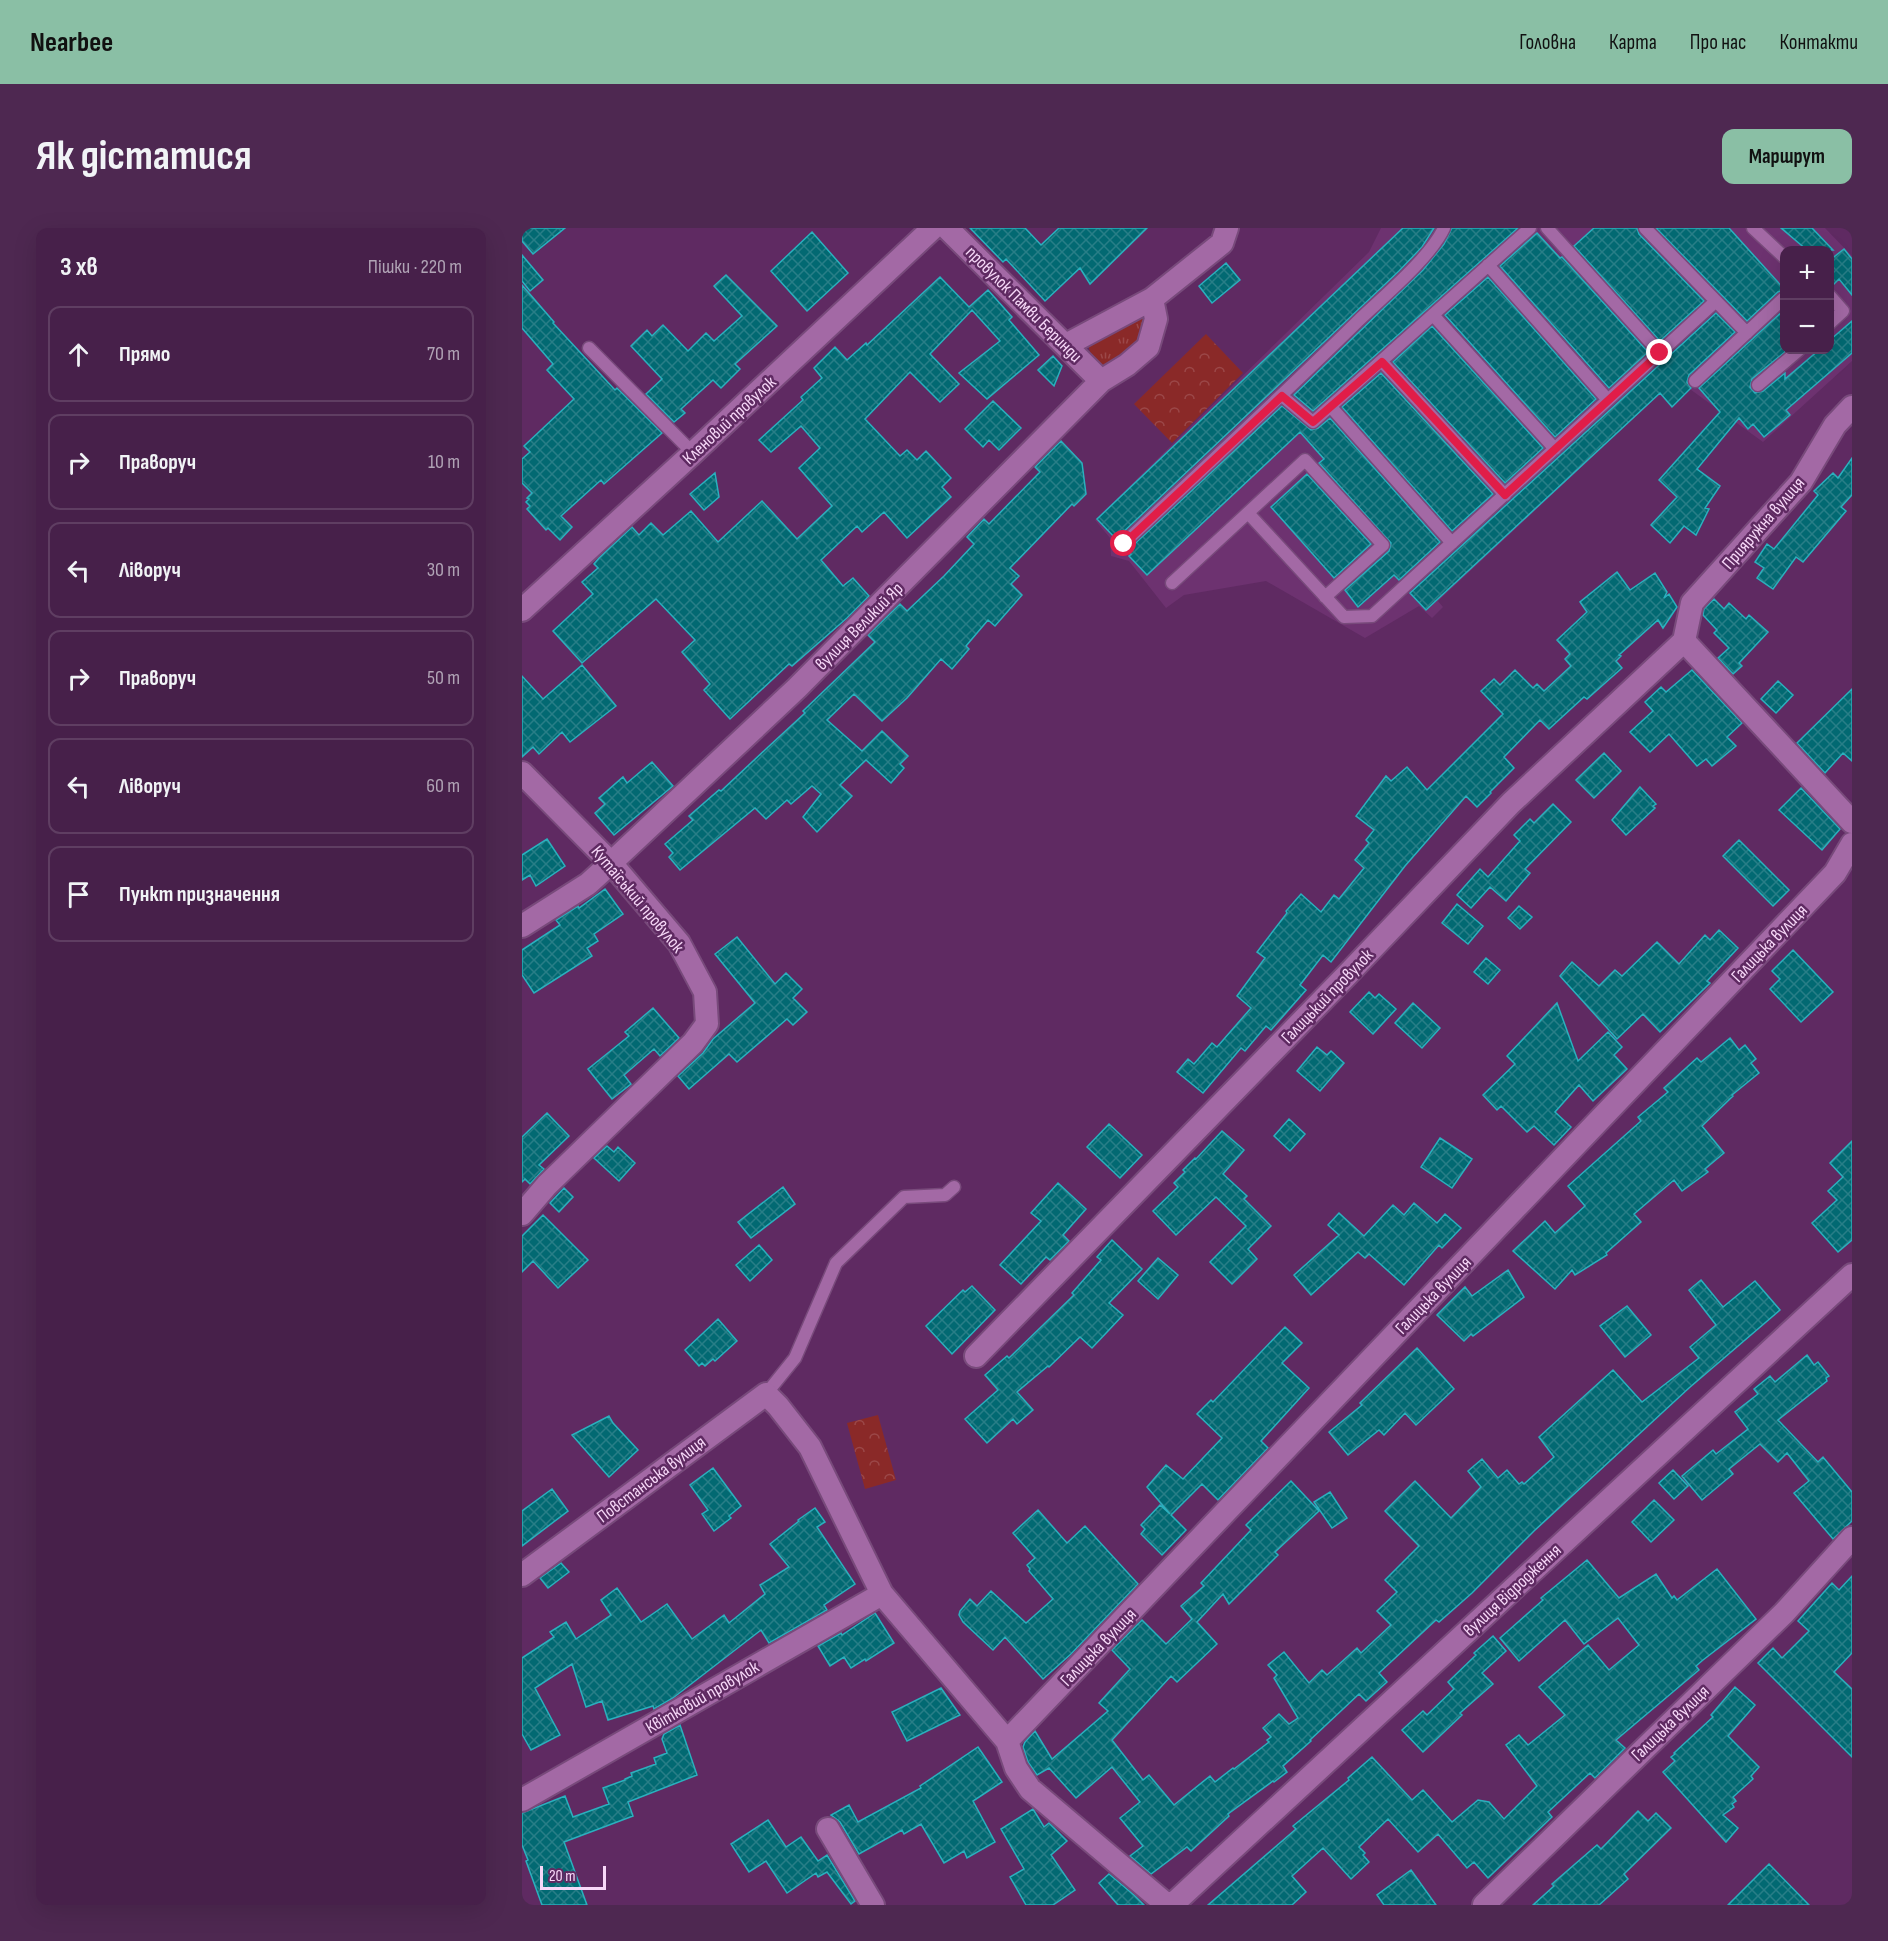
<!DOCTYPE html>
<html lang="uk">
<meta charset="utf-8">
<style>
:root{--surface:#47204a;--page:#4e2851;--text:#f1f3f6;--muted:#b0a3b5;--line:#5f3e62;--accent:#8abfa5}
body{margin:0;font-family:"Sofia Sans Condensed",sans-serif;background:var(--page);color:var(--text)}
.controls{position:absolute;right:18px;top:18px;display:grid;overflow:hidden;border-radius:12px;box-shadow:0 6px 24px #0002}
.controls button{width:54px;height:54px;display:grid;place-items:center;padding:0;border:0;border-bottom:2px solid var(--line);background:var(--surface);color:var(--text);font:30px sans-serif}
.scale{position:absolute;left:18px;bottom:15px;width:66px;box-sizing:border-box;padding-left:6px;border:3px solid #f7d8f8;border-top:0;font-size:16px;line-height:21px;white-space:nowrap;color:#f7d8f8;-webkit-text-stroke:4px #5f2a62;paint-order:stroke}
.stop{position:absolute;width:18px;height:18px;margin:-14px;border:4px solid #e11d48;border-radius:50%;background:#fff}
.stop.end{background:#e11d48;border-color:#fff;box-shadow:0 2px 6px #0008}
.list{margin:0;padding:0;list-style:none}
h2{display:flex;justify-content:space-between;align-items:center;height:78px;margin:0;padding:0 24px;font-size:26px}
h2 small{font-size:20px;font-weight:400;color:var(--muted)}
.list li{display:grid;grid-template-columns:39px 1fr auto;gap:18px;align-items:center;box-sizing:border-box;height:96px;margin:0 12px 12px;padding:0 12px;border:2px solid var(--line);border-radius:12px}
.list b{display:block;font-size:22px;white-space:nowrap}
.list em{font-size:20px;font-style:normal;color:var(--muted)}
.icon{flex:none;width:33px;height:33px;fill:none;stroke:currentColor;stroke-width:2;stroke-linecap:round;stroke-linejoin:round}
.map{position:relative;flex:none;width:1330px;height:1677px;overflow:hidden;border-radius:12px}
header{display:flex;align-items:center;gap:36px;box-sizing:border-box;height:84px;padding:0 30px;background:var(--accent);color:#111}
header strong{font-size:28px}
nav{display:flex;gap:33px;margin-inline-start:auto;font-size:21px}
.intro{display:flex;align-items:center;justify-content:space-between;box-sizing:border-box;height:144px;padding:0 36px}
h1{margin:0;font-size:42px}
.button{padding:15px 27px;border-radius:12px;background:var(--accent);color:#111;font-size:21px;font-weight:700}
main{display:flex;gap:36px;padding:0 36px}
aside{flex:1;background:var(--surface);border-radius:12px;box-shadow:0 6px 24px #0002}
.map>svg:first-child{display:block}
.built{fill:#6d3270;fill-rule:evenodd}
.grass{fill:url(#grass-tufts)}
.forest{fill:url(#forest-crowns)}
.building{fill:url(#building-cross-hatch);stroke:#2bb0be;stroke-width:1.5}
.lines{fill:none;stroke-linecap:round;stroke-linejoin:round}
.service-casing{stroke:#784a7b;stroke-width:15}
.minor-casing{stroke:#784a7b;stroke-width:26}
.service{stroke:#a369a5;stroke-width:12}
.minor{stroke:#a369a5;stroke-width:22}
.route{stroke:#e11d48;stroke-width:8}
.labels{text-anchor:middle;stroke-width:5;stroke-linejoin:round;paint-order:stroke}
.street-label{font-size:18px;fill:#f7d8f8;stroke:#5f2a62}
</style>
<header>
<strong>Nearbee</strong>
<nav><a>Головна</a><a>Карта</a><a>Про нас</a><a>Контакти</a></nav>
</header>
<div class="intro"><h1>Як дістатися</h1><a class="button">Маршрут</a></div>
<main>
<aside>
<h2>3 хв<small>Пішки · 220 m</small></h2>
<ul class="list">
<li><svg class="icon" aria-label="ahead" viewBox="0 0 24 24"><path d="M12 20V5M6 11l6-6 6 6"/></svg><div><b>Прямо</b></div><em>70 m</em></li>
<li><svg class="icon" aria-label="right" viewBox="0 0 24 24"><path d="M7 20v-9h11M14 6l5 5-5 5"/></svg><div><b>Праворуч</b></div><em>10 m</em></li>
<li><svg class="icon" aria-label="left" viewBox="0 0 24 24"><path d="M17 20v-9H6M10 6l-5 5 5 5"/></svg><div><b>Ліворуч</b></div><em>30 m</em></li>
<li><svg class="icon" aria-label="right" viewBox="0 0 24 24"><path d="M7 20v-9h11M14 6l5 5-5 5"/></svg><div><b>Праворуч</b></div><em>50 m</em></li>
<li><svg class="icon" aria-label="left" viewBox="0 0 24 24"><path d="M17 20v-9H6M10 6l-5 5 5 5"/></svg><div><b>Ліворуч</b></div><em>60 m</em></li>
<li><svg class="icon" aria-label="arrive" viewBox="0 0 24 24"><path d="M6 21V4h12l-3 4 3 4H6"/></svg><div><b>Пункт призначення</b></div></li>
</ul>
</aside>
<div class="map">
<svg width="1330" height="1677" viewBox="0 0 1330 1677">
<defs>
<pattern id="grass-tufts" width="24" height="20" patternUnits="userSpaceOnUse" patternTransform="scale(1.5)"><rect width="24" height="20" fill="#8a2928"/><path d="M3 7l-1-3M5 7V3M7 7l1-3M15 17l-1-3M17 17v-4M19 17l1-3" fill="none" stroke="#9b4748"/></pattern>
<pattern id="forest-crowns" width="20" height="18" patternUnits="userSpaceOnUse" patternTransform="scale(1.5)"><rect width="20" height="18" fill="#8a2928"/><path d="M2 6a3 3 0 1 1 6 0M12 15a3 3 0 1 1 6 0" fill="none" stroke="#9b4748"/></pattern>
<pattern id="building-cross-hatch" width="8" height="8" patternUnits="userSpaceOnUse" patternTransform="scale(1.5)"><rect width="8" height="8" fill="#026972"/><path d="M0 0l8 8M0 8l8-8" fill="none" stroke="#287e87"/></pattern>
</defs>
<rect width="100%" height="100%" fill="#5f2a62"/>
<path class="built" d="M859,0H1303L1330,28V133L1241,214L1154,151L916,373L921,379L910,390L897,378L843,410L744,353L662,367L644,380L607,333L589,328L588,310L573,292L847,24ZM1262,22H1308V122H1262Z"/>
<path class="grass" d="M627,85L620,114L583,139L571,133L566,117Z"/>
<path class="forest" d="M684,106L721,145L650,215L612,176Z
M356,1187L374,1252L343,1261L325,1195Z"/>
<path class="building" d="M0,0H43L11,26L0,13Z
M448,0H503L519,17L537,0H625L568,56L558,40L523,73L484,31L481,34Z
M881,0H912L900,19L877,43L594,311L575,291Z
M930,0H996L791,183L772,167L901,42L922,16Z
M1072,0H1115L1117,6L1182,73L1138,113L1052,18Z
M1134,0H1207L1263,62L1256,64L1225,93Z
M1259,0H1290L1311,22H1285Z
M290,4L326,45L285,83L249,43Z
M1015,5L1038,30L1040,29L1126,124L1087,160L978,38Z
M1322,21L1330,31V67L1317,51L1308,60V32Z
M0,27L21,52L8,63L0,53Z
M704,35L718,52L690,75L677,58Z
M204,47L255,98L213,136L218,141L199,160L191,152L159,181L163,185L152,194L124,166L140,151L109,118L125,102L130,108L141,97L166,123L184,105L192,113L220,88L192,58Z
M418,49L447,79L466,62L490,89L487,92L517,127L465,171L437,145L478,113L450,82L408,126L437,156L418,174L388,144L343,191L378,228L385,222L395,232L404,223L429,250L420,259L429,269L385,310L362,284L340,304L335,298L299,332L321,358L331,350L347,368L325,390L270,438L267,436L208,491L182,462L188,456L160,424L173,412L134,371L60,435L31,403L71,366L60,354L76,340L72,336L77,330L110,299L117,307L129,295L141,307L169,283L196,314L240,273L275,311L310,278L277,240L298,220L279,198L249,224L237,212L281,172L279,169L300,150L292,140L313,119L325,132L344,115L345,117Z
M966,49L1074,171L1033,209L923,87Z
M0,57L32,94L31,95L93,162L95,160L140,205L82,256L79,252L39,288L50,299L38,312L26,300L24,302L5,281L8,278L4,274L7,271L5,270L10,265L0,255V231L8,224L2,218L52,171L25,142L31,136L0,100Z
M1263,81V124L1230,151L1228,159L1233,165L1241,163L1263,145V151L1297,122H1308V112L1330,93V125L1264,182L1268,187L1242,209L1231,196L1226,201L1217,190L1175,241L1198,258L1183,280L1187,281L1174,307L1162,298L1148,315L1129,297L1155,269L1137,252L1198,184L1177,160Z
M1194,85L1213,104L1167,147L1165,154L1169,160L1150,179L1138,165L904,382L888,365Z
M910,98L1021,220L983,255L871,134Z
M531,128L540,138L532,158L516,142Z
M859,145L971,266L930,303L820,179Z
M471,173L499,200L477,222L467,212L461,219L443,201Z
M760,178L789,202L796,200L808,190L918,314L877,352L872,347L836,379L823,362L867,323L869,315L797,235L802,231L778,204L625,347L607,328L609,326L605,323Z
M539,213L560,235L564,266L552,278L550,276L488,340L497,348L489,356L500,367L473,398L466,392L444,418L447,421L430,441L419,431L385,470L360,493L332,466L305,492L340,523L360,503L386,528L378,536L382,540L369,555L344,532L318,557L330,568L295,604L281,589L299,566L290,558L269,576L265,572L244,591L233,580L158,642L147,629L151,625L143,616L171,592L167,588L197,562L199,563L245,520L283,485L281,483L353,414L346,407L378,376L385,383L422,348L452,316L445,309L462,291L467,296L518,244L513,239Z
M1330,230V267L1319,279L1324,283L1281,334L1274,329L1251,361L1235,350L1242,340L1233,334L1245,316L1252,321L1296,267L1292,263L1311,245L1316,250Z
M193,245L197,269L182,282L168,266Z
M785,246L849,316L812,350L749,279Z
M1095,344L1108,362L1133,345L1145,364L1142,370L1147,366L1155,379L1141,400L1136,392L1097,427L1099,428L1094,433L1100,440L1065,471L1062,469L1027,501L1018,492L982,529L992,540L968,564L969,565L955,579L944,568L883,638L809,734L801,727L778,757L784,762L749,802L744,798L723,823L719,820L681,865L655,844L666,831L672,836L690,815L695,819L729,780L715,768L743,730L735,724L765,685L764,683L779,666L799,684L812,667L817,671L842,640L833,632L847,615L844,612L852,602L834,588L864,548L869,553L885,539L905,562L981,486L959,463L972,451L978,457L993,442L1011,460L1015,456L1022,463L1049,438L1043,431L1048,426L1035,412L1065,384L1058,374Z
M1192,371L1202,381L1207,375L1224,391L1227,387L1246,404L1217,435L1220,438L1211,446L1196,430L1207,420L1192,405L1195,402L1181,387L1182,381Z
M60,437L94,478L48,514L40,504L17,526L11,519L0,529V448L21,471Z
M1170,442L1220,495L1205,509L1214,518L1190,538L1184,531L1175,538L1147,506L1128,524L1108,504L1131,483L1123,474L1139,459L1144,464Z
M1256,453L1271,467L1254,485L1239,471Z
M1330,461V533L1321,525L1303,545L1275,515Z
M1082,525L1099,543L1072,570L1054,552Z
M130,534L151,558L92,607L73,585L83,576L77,570L101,549L105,555Z
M1118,559L1134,576L1131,578L1133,580L1104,607L1090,592Z
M1279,560L1318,601L1300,622L1257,582Z
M1031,576L1049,594L1003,641L1008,645L984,673L968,659L949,680L935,667L958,641L966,649L998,613L992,607L1008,591L1012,595Z
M25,611L43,638L14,658L8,647L0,652V627Z
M1217,612L1267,662L1251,678L1201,628Z
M83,661L101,686L72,706L76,713L65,720L70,728L12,765L0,747V722L38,697L34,692L56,678L57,680Z
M935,676L961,698L946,716L920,695Z
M997,678L1010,689L998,701L986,690Z
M1197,702L1216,720L1185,753L1188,755L1138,804L1121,786L1095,811L1038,748L1050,734L1077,758L1093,742L1100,748L1135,714L1157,736L1183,707L1188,712Z
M215,709L253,756L264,745L280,761L271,770L285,784L271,797L265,791L215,834L207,826L167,861L156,848L181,825L191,811L233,775L193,726Z
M1271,722L1311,764L1279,794L1248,761L1258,751L1250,743Z
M964,730L978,742L966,756L952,744Z
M847,764L853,770L857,766L874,781L851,806L828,784Z
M891,775L918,800L900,820L873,795Z
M1035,775L1056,833L1086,804L1100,819L1092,827L1105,841L1071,873L1057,857L1033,884L1049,899L1032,917L1012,898L1005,904L979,878L975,882L961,867L993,836L985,828Z
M131,780L157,810L138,828L132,821L102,847L109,856L90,871L66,841L107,808L103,804Z
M1208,810L1217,822L1223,817L1234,831L1229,835L1237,845L1210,867L1211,868L1180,898L1202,925L1183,941L1186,944L1160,963L1152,952L1112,986L1119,994L1084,1025L1085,1027L1053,1047L1050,1042L1033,1061L991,1023L1023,993L1033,1005L1063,978L1046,958L1119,893L1116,889L1146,864L1142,860L1175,830L1179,834Z
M795,819L805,827L809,823L822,835L798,863L775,843Z
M25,885L47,908L17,937L22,941L8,956L3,951L0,954V909Z
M767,891L783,906L768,923L752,908Z
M587,896L620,927L598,950L565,919Z
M700,903L722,922L701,946L725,968L722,971L749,998L726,1021L735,1031L710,1056L688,1034L724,998L694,969L654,1007L631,983L656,959L652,955L663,944L661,942L673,930L674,931Z
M918,910L950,931L930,960L899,939Z
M1330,913V1012L1316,1024L1290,995L1315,972L1306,963L1321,949L1308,935Z
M85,918L92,924L96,919L113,935L97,953L72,930Z
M536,955L564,981L541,1007L547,1013L528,1032L524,1029L499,1056L478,1037L519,993L509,985Z
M261,959L273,976L229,1010L216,994Z
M42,960L51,969L37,984L28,975Z
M892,975L915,995L923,986L939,1000L920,1020L917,1017L882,1057L847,1026L843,1030L836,1024L789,1067L772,1047L817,1007L806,997L817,985L842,1008L871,977L882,987Z
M21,987L66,1032L36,1060L11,1033L0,1044V1008Z
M590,1012L620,1041L587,1075L601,1087L570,1120L558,1109L527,1139L526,1138L495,1164L511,1182L495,1196L491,1191L465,1215L443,1191L476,1162L463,1147L485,1128L487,1130L552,1067L550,1065L579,1032L575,1029Z
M237,1017L250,1032L228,1053L214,1037Z
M636,1030L656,1047L636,1071L616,1053Z
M986,1042L1002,1069L951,1108L949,1106L942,1113L915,1087L943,1059L950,1068Z
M1179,1052L1201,1079L1233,1053L1258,1082L1167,1160L1012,1303L950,1365L917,1394L914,1392L857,1445L865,1454L844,1473L837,1466L788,1512L789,1513L761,1538L765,1544L752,1554L751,1553L706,1586L707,1588L669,1623L665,1619L629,1646L608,1628L621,1618L598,1590L618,1574L590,1539L554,1570L527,1540L515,1547L506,1534L501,1519L503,1514L513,1503L530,1531L586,1483L577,1475L608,1441L590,1422L620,1392L644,1416L670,1391L659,1378L682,1358L679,1355L729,1302L724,1297L769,1253L797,1283L753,1324L756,1327L707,1376L701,1366L675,1394L695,1416L655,1454L649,1448L590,1512L621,1552L627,1547L652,1577L688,1548L693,1554L711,1540L712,1541L747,1514L745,1512L749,1509L741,1500L757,1486L767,1496L776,1490L752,1450L755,1447L746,1437L762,1424L787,1455L800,1442L805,1447L835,1420L839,1425L869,1397L855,1383L875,1364L863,1352L897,1318L863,1283L893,1253L929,1290L959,1259L946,1243L960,1231L976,1250L985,1242L997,1256L1000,1254L1002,1256L1032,1229L1017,1209L1091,1142L1120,1174L1177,1130L1168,1119L1194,1097L1167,1062Z
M450,1058L473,1082L430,1126L404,1098L441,1062L443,1064Z
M1105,1078L1129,1107L1103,1129L1078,1098Z
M196,1091L215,1113L193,1133L191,1131L183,1138L180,1135L177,1138L163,1122Z
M763,1099L780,1115L760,1135L787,1160L739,1213L746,1220L696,1272L680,1256L649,1287L664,1302L640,1327L619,1306L623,1301L619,1297L638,1277L648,1286L625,1259L644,1237L661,1251L700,1210L675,1186L689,1172L691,1174Z
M895,1120L932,1161L894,1197L883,1185L862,1207L857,1202L826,1227L807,1204L840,1177L838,1175Z
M1285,1127L1292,1137L1296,1134L1307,1148L1304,1150L1305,1153L1256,1192L1296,1234L1301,1229L1330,1264V1293L1311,1311L1272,1265L1287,1253L1265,1225L1256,1234L1238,1216L1207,1241L1211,1246L1180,1272L1160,1248L1191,1222L1194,1226L1226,1201L1213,1184L1236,1166L1232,1161L1248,1148L1253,1154Z
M87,1188L91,1195L116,1222L87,1249L50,1207Z
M191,1240L219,1278L207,1288L209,1290L192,1303L180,1286L186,1282L168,1257Z
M1151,1242L1166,1258L1152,1271L1137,1255Z
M30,1261L46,1283L0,1318V1283Z
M808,1264L825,1290L810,1300L792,1274Z
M1132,1272L1152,1292L1129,1314L1110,1294Z
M293,1280L303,1294L295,1299L333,1356L302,1377L305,1382L247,1415L239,1402L151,1470L132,1481L131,1478L86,1492L80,1473L64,1479L50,1436L13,1460L38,1507L9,1522L0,1506V1430L32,1409L28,1404L44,1394L54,1411L89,1387L79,1372L95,1360L119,1394L145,1376L170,1411L202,1387L207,1395L243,1366L238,1357L267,1339L248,1316L277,1293L276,1292Z
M516,1282L545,1315L563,1298L616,1356L549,1426L521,1451L483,1409L471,1422L441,1394L437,1387L438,1383L448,1371L455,1378L469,1363L504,1395L531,1371L507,1343L508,1341L505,1337L513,1330L491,1305Z
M1065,1332L1097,1370L1134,1346L1150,1370L1152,1368L1155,1372L1195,1341L1234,1391L1181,1432L1174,1438L1177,1442L1094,1512L1103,1520L1073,1550L1068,1545L1026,1584L1030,1589L966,1650L952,1634L945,1640L916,1606L896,1624L866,1591L837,1619L843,1625L841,1627L847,1634L829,1651L801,1620L770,1648L784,1664L770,1677H686L774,1601L771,1598L827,1552L826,1550L850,1529L890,1572L901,1562L930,1594L956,1572L967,1574L982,1591L1015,1558L984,1517L997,1507L1006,1517L1043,1487L1017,1459L1066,1417L1087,1442L1117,1417L1096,1390L1062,1416L1043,1392L997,1433L978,1410L1021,1372L1019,1370Z
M39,1335L47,1344L26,1360L18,1350Z
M1330,1348V1425L1312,1444L1330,1461V1529L1236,1435L1251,1420L1260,1430L1287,1403L1276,1393L1310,1355L1317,1362Z
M353,1385L372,1415L344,1433L343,1431L329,1440L322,1429L308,1438L296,1418L319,1405L320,1407Z
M971,1408L984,1423L960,1445L971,1456L938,1485L940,1487L901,1524L880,1502L901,1483L905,1487L932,1461L926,1454L954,1427L952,1425Z
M1213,1459L1233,1477L1206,1508L1237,1539L1229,1548L1231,1551L1211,1569L1214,1573L1210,1576L1212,1579L1201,1587L1216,1600L1204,1614L1141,1544L1153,1533L1149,1529L1153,1526L1152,1525L1191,1489L1189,1487Z
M419,1460L438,1487L385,1513L370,1484Z
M158,1497L175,1547L106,1574L111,1588L42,1614L65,1677H20L4,1633L6,1632L0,1617V1585L43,1568L51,1589L87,1576L81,1560L103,1552V1551L110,1548L109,1545L134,1536L132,1530L145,1525L140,1511L142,1506Z
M456,1519L480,1554L451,1573L473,1614L445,1630L442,1623L422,1635L399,1596L382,1606L380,1602L337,1626L318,1594L309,1587L327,1577L336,1594L399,1560L398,1558Z
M511,1581L522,1599L527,1595L545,1613L529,1627L553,1662L531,1677H504L488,1649L502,1641L479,1601Z
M1116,1583L1126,1593L1134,1585L1149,1600L1102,1646L1106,1651L1077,1677H1011L1032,1658L1030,1656L1075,1617L1079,1621Z
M246,1592L264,1619L279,1609L296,1633L305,1627L333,1673L329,1676L305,1644L296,1649L294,1645L265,1665L244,1633L227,1644L209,1616Z
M1247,1636L1287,1677H1206Z
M889,1642L914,1677H862L855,1667Z
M587,1646L612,1667L622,1677H596L577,1655Z"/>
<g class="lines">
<g class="service-casing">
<path id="service" d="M1025,0L1138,125
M1123,0L1225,105
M1231,0L1262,29
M966,37L1086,172
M1308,68L1321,83L1308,95
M911,87L1033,221
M67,120L171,225
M860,134L983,267
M1173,153L1262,70
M1236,157L1277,122
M760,168L791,194L1008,0
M809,179L930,315
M726,285L822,389L850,388L1194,73
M601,316C680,242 759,169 836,93C861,69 908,30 922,0
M650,355L783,232L861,317L803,369
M244,1166L273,1130L314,1035L382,969L423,967L432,959"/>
</g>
<g class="minor-casing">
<path id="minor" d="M425,0L579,153
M544,117L630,71
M0,382L171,225L411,0
M1162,413L1170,375L1279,254L1313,197L1330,179
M1162,413L1330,594
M0,545L89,635L157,715L183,764L185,796L171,815L25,957L0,986
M0,698L66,656L89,635L275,460L579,153L605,137L626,119L634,91L630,71L700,15L705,0
M454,1128L824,748L989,575L1162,413
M0,1347L244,1166L256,1178L288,1219L360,1366L485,1513L494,1540L508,1561L645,1677
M485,1513L1313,645L1330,616
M0,1572L360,1366
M306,1601L351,1677
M650,1677L1330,1047
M962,1677L1262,1385L1330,1310"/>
</g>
<use href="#service" class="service"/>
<use href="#minor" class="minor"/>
</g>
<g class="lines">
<path class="route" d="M602,316L760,168L791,194L860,134L983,267L1138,125"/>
</g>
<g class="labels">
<g class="street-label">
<text transform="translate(502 76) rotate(45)" y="6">провулок Памви Беринди</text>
<text transform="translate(207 192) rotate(-43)" y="6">Кленовий провулок</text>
<text transform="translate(1241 295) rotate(-49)" y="6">Прияружна вулиця</text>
<text transform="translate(337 398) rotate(-45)" y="6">вулиця Великий Яр</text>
<text transform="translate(116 671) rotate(50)" y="6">Кутаїський провулок</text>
<text transform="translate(1247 715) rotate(-46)" y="6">Галицька вулиця</text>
<text transform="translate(805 768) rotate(-46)" y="6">Галицький провулок</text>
<text transform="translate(911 1067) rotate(-46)" y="6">Галицька вулиця</text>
<text transform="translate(129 1251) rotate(-37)" y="6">Повстанська вулиця</text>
<text transform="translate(990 1362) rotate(-43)" y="6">вулиця Відродження</text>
<text transform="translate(576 1419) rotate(-46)" y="6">Галицька вулиця</text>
<text transform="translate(180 1469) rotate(-30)" y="6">Квітковий провулок</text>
<text transform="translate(1148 1495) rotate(-44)" y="6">Галицька вулиця</text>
</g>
</g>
</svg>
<div class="controls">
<button>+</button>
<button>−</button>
</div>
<div class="scale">20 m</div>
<div class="stop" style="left:602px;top:316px"></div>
<div class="stop end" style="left:1138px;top:125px"></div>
</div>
</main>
